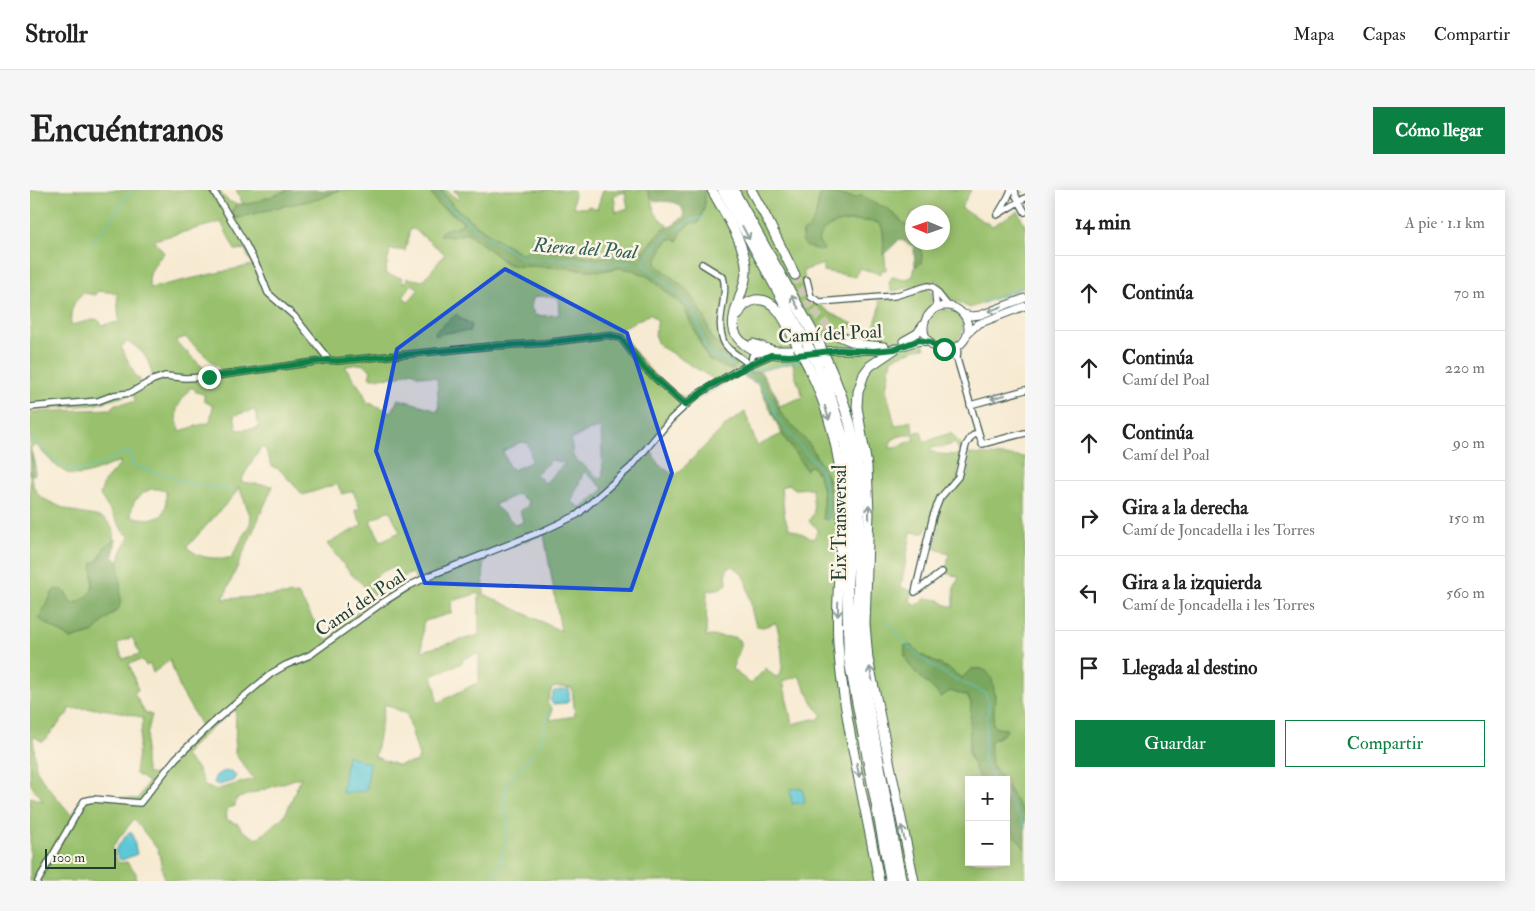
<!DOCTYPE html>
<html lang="es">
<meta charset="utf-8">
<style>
:root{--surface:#fff;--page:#f6f6f6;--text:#222;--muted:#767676;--line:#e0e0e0;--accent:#0b8043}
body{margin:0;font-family:"IM FELL Double Pica",serif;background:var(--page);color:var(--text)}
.controls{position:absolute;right:15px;bottom:15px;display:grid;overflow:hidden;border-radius:0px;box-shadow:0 2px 12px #0003}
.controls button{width:45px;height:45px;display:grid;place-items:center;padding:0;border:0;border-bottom:1px solid var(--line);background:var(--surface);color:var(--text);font:25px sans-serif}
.compass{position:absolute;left:875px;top:15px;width:45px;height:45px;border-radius:50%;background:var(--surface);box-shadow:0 2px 12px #0003;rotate:272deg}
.scale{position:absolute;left:15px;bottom:12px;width:71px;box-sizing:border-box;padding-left:5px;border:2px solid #1f3d34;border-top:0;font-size:14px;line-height:18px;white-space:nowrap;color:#1f3d34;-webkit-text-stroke:4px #fcf5e5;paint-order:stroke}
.stop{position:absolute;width:15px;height:15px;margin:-11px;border:4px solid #0b8043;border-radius:50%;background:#fff}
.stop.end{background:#0b8043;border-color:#fff;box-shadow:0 1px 5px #0008}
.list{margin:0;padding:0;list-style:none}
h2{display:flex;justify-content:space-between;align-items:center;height:65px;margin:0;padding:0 20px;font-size:21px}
h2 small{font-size:16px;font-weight:400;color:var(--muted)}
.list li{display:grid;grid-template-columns:32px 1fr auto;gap:15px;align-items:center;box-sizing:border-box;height:75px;padding:0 20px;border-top:1px solid var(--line)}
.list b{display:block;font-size:19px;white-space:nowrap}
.list p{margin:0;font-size:16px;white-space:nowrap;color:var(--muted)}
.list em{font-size:16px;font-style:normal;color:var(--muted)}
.actions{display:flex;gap:10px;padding:15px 20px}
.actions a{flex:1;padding:11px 0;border:1px solid var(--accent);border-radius:0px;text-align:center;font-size:18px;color:var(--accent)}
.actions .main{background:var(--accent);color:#fff}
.icon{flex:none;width:28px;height:28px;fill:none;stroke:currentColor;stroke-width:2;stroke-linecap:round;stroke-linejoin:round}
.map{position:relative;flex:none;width:995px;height:691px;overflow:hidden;border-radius:0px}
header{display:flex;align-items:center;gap:30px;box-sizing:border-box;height:70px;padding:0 25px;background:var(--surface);border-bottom:1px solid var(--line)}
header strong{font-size:24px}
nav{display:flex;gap:28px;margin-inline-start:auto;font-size:18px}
.intro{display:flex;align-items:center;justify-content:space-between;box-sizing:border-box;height:120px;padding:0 30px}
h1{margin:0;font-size:35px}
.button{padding:12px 22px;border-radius:0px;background:var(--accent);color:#fff;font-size:18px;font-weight:700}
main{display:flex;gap:30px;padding:0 30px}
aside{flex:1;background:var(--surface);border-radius:0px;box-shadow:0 2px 12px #0003}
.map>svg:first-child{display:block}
.green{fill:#99c16d;stroke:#5c7f50;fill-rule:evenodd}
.forest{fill:#7aa760;stroke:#4c724a}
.water{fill:#5cc7d6;stroke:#3e8285}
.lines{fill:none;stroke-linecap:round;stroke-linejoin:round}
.stream{stroke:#5cc7d6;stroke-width:1}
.trunk-tunnel{stroke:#ccc7b2;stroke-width:9;stroke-dasharray:9 4.5;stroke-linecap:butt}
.minor-casing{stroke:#3f574c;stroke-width:8}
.tertiary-casing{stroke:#3f574c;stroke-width:9}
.trunk-casing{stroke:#3f574c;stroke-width:11}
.motorway-casing{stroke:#3f574c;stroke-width:12}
.minor{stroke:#fff;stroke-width:5.5}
.tertiary{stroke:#fff;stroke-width:7}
.trunk{stroke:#fff;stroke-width:9}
.motorway{stroke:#fff;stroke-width:10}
.trunk-bridge-casing{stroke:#3f574c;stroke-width:11;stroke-linecap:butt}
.motorway-bridge-casing{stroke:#3f574c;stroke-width:12;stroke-linecap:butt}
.trunk-bridge{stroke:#fff;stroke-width:9}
.motorway-bridge{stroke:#fff;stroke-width:10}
.oneway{stroke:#8f9e9a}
.route{stroke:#0b8043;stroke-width:6}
.marked{fill:#1d4ed8;fill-opacity:0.2;stroke:#1d4ed8;stroke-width:4;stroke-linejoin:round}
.labels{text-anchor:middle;stroke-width:5;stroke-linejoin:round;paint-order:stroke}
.street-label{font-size:19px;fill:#1f3d34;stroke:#fcf5e5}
.water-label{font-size:20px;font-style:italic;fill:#2e605c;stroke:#fcf5e5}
</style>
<header>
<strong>Strollr</strong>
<nav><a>Mapa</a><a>Capas</a><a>Compartir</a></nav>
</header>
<div class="intro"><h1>Encuéntranos</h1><a class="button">Cómo llegar</a></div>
<main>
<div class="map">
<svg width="995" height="691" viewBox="0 0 995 691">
<rect width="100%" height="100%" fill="#fcf5e5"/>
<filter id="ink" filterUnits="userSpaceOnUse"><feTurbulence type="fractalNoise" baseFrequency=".02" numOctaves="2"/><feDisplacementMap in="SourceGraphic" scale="10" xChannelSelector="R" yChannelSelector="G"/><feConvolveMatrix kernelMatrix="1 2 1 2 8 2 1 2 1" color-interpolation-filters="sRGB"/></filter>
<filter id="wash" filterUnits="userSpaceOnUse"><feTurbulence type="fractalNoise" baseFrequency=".0096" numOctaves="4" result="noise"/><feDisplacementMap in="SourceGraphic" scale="20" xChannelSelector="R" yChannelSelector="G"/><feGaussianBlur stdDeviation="1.12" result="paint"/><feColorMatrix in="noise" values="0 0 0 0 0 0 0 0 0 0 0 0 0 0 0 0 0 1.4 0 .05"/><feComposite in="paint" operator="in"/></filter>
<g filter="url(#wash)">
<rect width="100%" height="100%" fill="#f7ead2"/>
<path class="green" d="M0,0H189C193,7 198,12 206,14L201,22L205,29L253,16L289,9L309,0H399L408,15L420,22L434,32L427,37L416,39L411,45L422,47L438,43L476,73L485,76L524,77L571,81L588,78L603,80L619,87L653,116L676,165L687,174L701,180L704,179L701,164L682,149L674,126L659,102L626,74C627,69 634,51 640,49C641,48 646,50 648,51L650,43L655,37L663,32L668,34L675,14L674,0H941L931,18L962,36L988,21L995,36V97L940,118L913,105L907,90L861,102L859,92L862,87L877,89L883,86L885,76H887L892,66L889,53L912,52V22H882V41L859,19L841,12L832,5L826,8L791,2C786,14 788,37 773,42V51L777,57L793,59L788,51C792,31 817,31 833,31C840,32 846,31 852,36L856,80H851V84L829,78L826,87L793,81V74L773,81L779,107L800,123L823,134L818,144L839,152L850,118L849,111L897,99L901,101C904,115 895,125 887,137L895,158L886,159L861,169L856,199L865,236L881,231L884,243L891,241L894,252L921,243L933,257L927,286L931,289L939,285V264L995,267V625L976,595V590H973L962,574L960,552L974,544L976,539L966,538L963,534L965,505L957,482L951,479H942L933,487L931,488L921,480L891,465L882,456L874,464C880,482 900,492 911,507L920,501L936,505L941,513L939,564L950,590H939V672H976V633L995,659V691H135L128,660L104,629L82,657L87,671L90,673L97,672L106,683V691H0V607L13,611C11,606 3,599 0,593V280C1,288 3,300 10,306C16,311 41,322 49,323C66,327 76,324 84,342L83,350L62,377C65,394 63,413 41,413L36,403L23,401L14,419L8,428L41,449L64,442L72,433L89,418C92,405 89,393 88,381C87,369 94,356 99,346L93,341L70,305L74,292L89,275L90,271C76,276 55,288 40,284C27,280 15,264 6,255L1,258L0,257V222L82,219L85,214L104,212L105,210L103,204L63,215L0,219ZM191,32L205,60L215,59L222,75L120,98C116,85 125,73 134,63L124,50ZM380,39H384L415,64L393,91L377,88L376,93L372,92V88L355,84L360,59L375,61ZM382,94L389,99L378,112L373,106ZM67,101L87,103L89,132L73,135L67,129L41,135C40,122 42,111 54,103L65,105ZM510,106L528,107L529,125L506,126L501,118L503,108ZM427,124L430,128L441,134L440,141L412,143L406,145L405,142ZM620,124L628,131C625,140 623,149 630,156L685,190L668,200L658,208C632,202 605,161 589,140ZM155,147L192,181V182L180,184L145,151ZM97,152C115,160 119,171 123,188L111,193L109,188L107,189L91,157ZM763,173L765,185L773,207L749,216V221L780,255L798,288L801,318L798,329H793C793,313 796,285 780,276L776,280L752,244L727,256L715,222L696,235L645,286L628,274L620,258L649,223L670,207L711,185ZM329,174L336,175L341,181L339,186L342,188L366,187L382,181L387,185L407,188L409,220L405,221L401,218L368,209L362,222L337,212L333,202L316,178V176ZM160,198H164L166,202L174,204V211L183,216L180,232L150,241C142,218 148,217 160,198ZM225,220L229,238L207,240L204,225ZM571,238L573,286L570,289L543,267L541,250L557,241ZM874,245H883L885,250C876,251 869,259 860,258C859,249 867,247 874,245ZM491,252L497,253C501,258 501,265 501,272L483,280L478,275L473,261ZM925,253L929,260L928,265L907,264L900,260L901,257H914ZM231,258H235L242,276L250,280L273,305L307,294L312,304L323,301L330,319L325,320L332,335L297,354L322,385L348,408L322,426L314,428L304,433L303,436L308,441L298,450L293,446L268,404L193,409L243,296L211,292L215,283ZM521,270L535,273L515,293L506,284ZM554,281L574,299L552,318L541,312ZM759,294L765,299L782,298L784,322L779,331L788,339L784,349L759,338L755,328L751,299L752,297ZM209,297L221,328L220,334L201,368C183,368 170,370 157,357L205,304ZM121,299H128L136,301V316L132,326C122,330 111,329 101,326C101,312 108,305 121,299ZM488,304L499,312L497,317L490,320L493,332L486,335L464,315ZM357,321H360L370,342L351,351L340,331ZM897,336L909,339L905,359L919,363L916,383L929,387L924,398V417L916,415L909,410L896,408L886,416L880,411L881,401L871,397L881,342L895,343ZM514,344L531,441L454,404L453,376L457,365ZM701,376C723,383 717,419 727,436L733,437L746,433L747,436C750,448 756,477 749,487L744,486L736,478L721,494L702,479L711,457L709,450L704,447L676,446L677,401L691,398L697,394L696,381ZM363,377L369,388L383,383L386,390L355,408L338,393L350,383ZM449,403V445L392,461L393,433L395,431L422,423L421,417L422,411ZM102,447L110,464L93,469L87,454ZM449,463V492L407,513L406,500L402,486L432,473L433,469ZM113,470L116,476L120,474L123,483L140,470L150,499L173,539L127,585L118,584C111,572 118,538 122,525L115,523L104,503L108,500L99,473ZM769,486L785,517L792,524L788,530L783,529L762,534L753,491ZM531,497L542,498L545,526L520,530L522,518L517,513L522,498ZM355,514L377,524L389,567L387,572L367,575L345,567ZM206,518L205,564L224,589L185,600L175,596L167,578L154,565L176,543ZM38,519C63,517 89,520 113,528L105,583L118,592L108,609L67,606L52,608L42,626L14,592L6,579L3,546L13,552L38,523ZM271,587L257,621L252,628L227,649L213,641L208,634L197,630L196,621L199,618L205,616L206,609Z
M206,0H259C245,6 228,14 213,14Z
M411,0H416L428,10L429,5L423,0H544L543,17L555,18L559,16L567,19L573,0H617C622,8 622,16 626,24C629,29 635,33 639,37L633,39L614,60L606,63L564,68L511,59L508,56V46H504L499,61L491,63L455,42L423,16ZM595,2L598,18L586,22L584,5Z
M899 137a17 17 0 1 1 34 0a17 17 0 1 1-34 0Z"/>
<path class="forest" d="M259,0H309L289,9L253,16L205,29L201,22L206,14H220Z
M399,0H411C431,28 461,45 489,63C503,64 498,53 506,45L508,46V56L511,59L570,68L587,65L610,62L616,59L633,39L644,35L647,31L654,27C653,6 635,14 623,10L617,0H674C677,14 673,23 667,35L663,32C652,39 652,41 648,51C646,50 641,48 640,49C634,51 627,69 626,74L660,103L674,126L682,149L704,167L707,172V176L700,180L678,169L653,116L619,87L603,80L588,78L571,81L524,77L485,76L476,73L438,43L420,47L411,45V42C418,36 428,39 434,32L420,22L408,15Z
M791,2L826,8L832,5L841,12L857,18L882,41V52L889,53L890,54L892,66L891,73L885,76L884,57L870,49L853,65L854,44L850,33C832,28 792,29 788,51L794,59L793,61L777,57L772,50L773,42L778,40L786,25Z
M427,124L430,129L441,134L440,141C431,142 412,141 406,146L405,142Z
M731,182L746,205L750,222L780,255L798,288L801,318L800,326L797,330L793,329C793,312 796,288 781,276L778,277L777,280L752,244L728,194L711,185Z
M0,257L5,276V284L1,286Z
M85,349L86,350L83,366L89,372C88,387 93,403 89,418L72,433L64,442L41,449L8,428L14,419L25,399L33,400L41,413C47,413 51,411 56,407C69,397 60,386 63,373L70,369L74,358Z
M875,455L882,456L891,465L921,480L931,488L933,487L942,479C945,479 951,478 954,480C969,486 964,523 963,534L966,538L976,539L977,541L960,552L962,574L973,590H950L939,564L941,513L938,506L920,501L911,507C898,491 871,478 875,455Z
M976,595L995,625V659L976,633Z"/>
<path class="water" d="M537,499H539V509L537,513L523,514L520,511L524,501Z
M317,565L340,574L336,601L312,603Z
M202,581L206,586L203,591L189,595L184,593C183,583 193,581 202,581Z
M772,598L775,612L762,614L760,599Z
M99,642H102L107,664L92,670L89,669L85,660Z"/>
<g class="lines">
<path class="stream" d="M408,0L419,17L455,45L492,68L544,70L578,76L592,72L613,74L648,103L664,122L671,142L675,158L681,165L694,169L704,177
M645,41C654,34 662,28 674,28
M62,51L77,35L101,0
M614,73C621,63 628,50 639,44
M948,114L995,96
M714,184L730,193L742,213L746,226L775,262L790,277L798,307V332
M665,210L710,184L770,171
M0,246C10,255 31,278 44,280C61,282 82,268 97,262L101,263L102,275L142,287L151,292L200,300
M856,429C883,469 912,484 955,503L959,512L953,571L965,590
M976,606L995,636
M462,691L465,683L471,677L472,664L479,638L474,612L477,593L503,564L511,552L520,516"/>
</g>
</g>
<g filter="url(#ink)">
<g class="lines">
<path class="trunk-tunnel" d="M765,85C777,112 784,123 805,144"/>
<g class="minor-casing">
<path id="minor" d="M183,0L215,53L229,80L238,103L264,126L299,170
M985,0L986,6L995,22
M968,24L978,7L981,0
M967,25L995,8
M672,74L693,87C699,107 685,129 693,150C697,162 712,166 719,175
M777,90L781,107L790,112L864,106L898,96L903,97L918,116
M903,121L906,114L905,102
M928,156L927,169L952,254L995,243
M916,159L927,169
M721,174L722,166L730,161
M940,215L995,200
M0,217L68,211L84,205L100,203L123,190L135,186L155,188L179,187L299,170L307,171L462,156L515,153L577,145L591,148L613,177L655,215
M912,382L885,402L903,326L910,308L928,287L936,255L941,247L948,242
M8,691L54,611L63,609L110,613L146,568L186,530L242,483L256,475L280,465L352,413L379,396L399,386L515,340L547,325L601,277L641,229L668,204L706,181L741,165"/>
</g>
<g class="tertiary-casing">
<path id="tertiary" d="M894 138a22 22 0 1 1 44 0a22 22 0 1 1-44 0Z
M934,124L942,126L950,125L995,108
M938,143L948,134L995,116
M873,151L887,143L895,132
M728,162C756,170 781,161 809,160C827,160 845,162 863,159C880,156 882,149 900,152"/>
</g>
<g class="trunk-casing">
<path id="trunk" d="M682,0C694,22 709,44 715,69C724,105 676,140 728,162
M721,0L737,29L765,85
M708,125C711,118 716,112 725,110C749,106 759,141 768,157
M805,144L831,155L854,157
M723,154L744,161H767
M865,159L840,176L834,184L828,202L827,217L837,276L839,323L835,434L838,469L884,691
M779,178C798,218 810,261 812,305C813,354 805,403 808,453C814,533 835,612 849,691"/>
</g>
<g class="motorway-casing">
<path id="motorway" d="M693,0L778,156
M703,0L789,154
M798,174C815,211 827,250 829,291C832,350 824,408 829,467L871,691
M788,175L799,202L815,254L820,291L821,336L817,397L819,468L861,691"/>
</g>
<use href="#minor" class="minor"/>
<use href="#tertiary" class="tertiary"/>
<use href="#trunk" class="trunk"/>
<use href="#motorway" class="motorway"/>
<g class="trunk-bridge-casing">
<path id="trunk-bridge" d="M768,157L779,178"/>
</g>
<g class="motorway-bridge-casing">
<path id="motorway-bridge" d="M789,154L798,174
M778,156L788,175"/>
</g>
<use href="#trunk-bridge" class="trunk-bridge"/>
<use href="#motorway-bridge" class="motorway-bridge"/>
</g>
<defs><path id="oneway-shaft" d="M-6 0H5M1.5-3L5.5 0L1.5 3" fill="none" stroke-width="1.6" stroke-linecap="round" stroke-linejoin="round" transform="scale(1.25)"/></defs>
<g class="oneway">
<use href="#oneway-shaft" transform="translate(716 43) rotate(62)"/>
<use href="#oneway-shaft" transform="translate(765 112) rotate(-119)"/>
<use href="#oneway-shaft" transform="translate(965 119) rotate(160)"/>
<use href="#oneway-shaft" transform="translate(968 207) rotate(165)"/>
<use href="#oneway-shaft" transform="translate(797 223) rotate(73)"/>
<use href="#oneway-shaft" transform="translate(839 322) rotate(-91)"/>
<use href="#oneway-shaft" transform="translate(808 419) rotate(91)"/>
<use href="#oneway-shaft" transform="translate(841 484) rotate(-101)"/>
<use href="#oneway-shaft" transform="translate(828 580) rotate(79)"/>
<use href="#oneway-shaft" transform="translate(873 643) rotate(-102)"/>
</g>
</g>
<g class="lines" filter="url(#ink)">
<path class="route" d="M179,187L298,170L307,171L462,156L515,153L577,145L591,148L613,177L655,215L680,196L721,174L741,165L760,166L809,160L844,161L865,159L889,150L900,152L906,156L914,159"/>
</g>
<path class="marked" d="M475,79L597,143L642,283L601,400L395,393L346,261L367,159Z"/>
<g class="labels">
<g class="street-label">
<text transform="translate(800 143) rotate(-3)" y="7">Camí del Poal</text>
<text transform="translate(809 333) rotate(-90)" y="7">Eix Transversal</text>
<text transform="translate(330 412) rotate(-34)" y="7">Camí del Poal</text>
</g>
<g class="water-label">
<text transform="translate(555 58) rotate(4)" y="7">Riera del Poal</text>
</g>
</g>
</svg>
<div class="controls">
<button>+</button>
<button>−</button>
</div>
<svg class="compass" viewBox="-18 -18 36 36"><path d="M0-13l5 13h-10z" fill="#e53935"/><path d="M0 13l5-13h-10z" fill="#767676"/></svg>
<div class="scale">100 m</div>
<div class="stop" style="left:914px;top:159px"></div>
<div class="stop end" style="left:179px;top:187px"></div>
</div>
<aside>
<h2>14 min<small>A pie · 1.1 km</small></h2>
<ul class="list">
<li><svg class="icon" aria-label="ahead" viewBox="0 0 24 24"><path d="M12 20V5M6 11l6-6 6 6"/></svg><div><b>Continúa</b></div><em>70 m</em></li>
<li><svg class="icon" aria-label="ahead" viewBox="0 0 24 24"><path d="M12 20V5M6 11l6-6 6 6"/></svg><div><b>Continúa</b><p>Camí del Poal</p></div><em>220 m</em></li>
<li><svg class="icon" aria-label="ahead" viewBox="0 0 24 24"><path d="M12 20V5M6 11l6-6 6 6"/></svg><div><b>Continúa</b><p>Camí del Poal</p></div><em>90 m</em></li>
<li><svg class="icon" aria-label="right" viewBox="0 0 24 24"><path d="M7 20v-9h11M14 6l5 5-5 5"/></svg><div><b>Gira a la derecha</b><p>Camí de Joncadella i les Torres</p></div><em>150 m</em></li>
<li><svg class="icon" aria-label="left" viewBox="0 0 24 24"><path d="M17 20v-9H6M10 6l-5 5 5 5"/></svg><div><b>Gira a la izquierda</b><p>Camí de Joncadella i les Torres</p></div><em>560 m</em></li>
<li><svg class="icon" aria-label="arrive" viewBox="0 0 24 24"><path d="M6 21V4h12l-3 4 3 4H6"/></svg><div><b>Llegada al destino</b></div></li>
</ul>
<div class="actions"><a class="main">Guardar</a><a>Compartir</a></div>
</aside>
</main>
